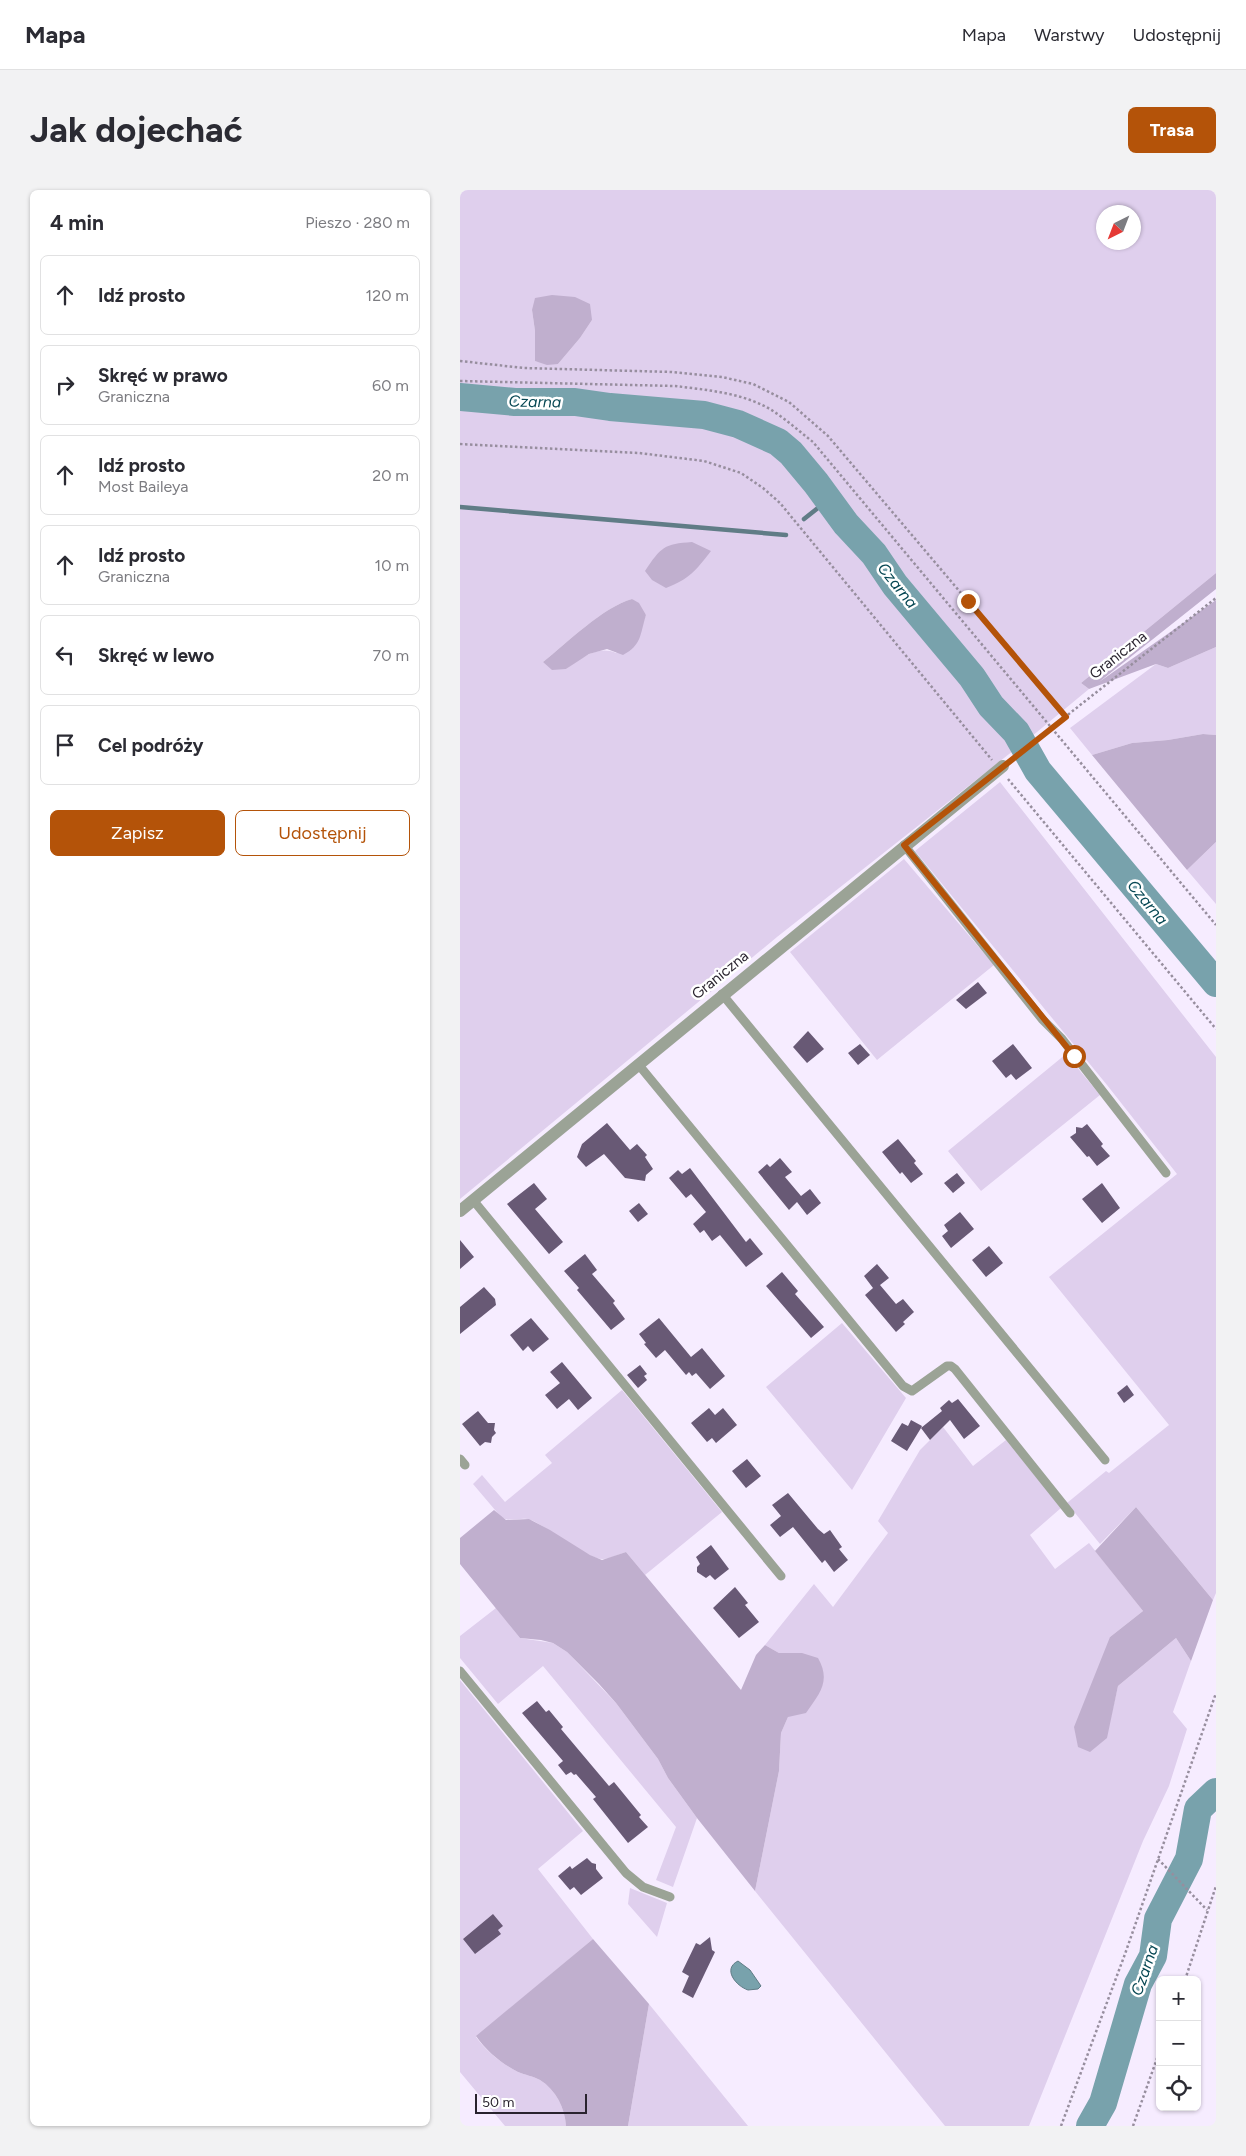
<!DOCTYPE html>
<html lang="pl">
<meta charset="utf-8">
<style>
:root{--surface:#fff;--page:#f2f2f3;--text:#2b2b33;--muted:#7c7c81;--line:#e1e1e2;--accent:#b45309}
body{margin:0;font-family:Figtree,sans-serif;background:var(--page);color:var(--text)}
.controls{position:absolute;right:15px;bottom:15px;display:grid;overflow:hidden;border-radius:8px;box-shadow:0 1px 4px #0004}
.controls button{width:45px;height:45px;display:grid;place-items:center;padding:0;border:0;border-bottom:1px solid var(--line);background:var(--surface);color:var(--text);font:25px sans-serif}
.compass{position:absolute;left:636px;top:15px;width:45px;height:45px;border-radius:50%;background:var(--surface);box-shadow:0 1px 4px #0004;rotate:222deg}
.scale{position:absolute;left:15px;bottom:12px;width:112px;box-sizing:border-box;padding-left:5px;border:2px solid #29232e;border-top:0;font-size:14px;line-height:18px;white-space:nowrap;color:#29232e;-webkit-text-stroke:4px #fff;paint-order:stroke}
.stop{position:absolute;width:15px;height:15px;margin:-11px;border:4px solid #b45309;border-radius:50%;background:#fff}
.stop.end{background:#b45309;border-color:#fff;box-shadow:0 1px 5px #0008}
.list{margin:0;padding:0;list-style:none}
h2{display:flex;justify-content:space-between;align-items:center;height:65px;margin:0;padding:0 20px;font-size:21px}
h2 small{font-size:16px;font-weight:400;color:var(--muted)}
.list li{display:grid;grid-template-columns:32px 1fr auto;gap:15px;align-items:center;box-sizing:border-box;height:80px;margin:0 10px 10px;padding:0 10px;border:1px solid var(--line);border-radius:8px}
.list b{display:block;font-size:19px;white-space:nowrap}
.list p{margin:0;font-size:16px;white-space:nowrap;color:var(--muted)}
.list em{font-size:16px;font-style:normal;color:var(--muted)}
.actions{display:flex;gap:10px;padding:15px 20px}
.actions a{flex:1;padding:11px 0;border:1px solid var(--accent);border-radius:8px;text-align:center;font-size:18px;color:var(--accent)}
.actions .main{background:var(--accent);color:#fff}
.icon{flex:none;width:28px;height:28px;fill:none;stroke:currentColor;stroke-width:2;stroke-linecap:round;stroke-linejoin:round}
.map{position:relative;flex:none;width:756px;height:1936px;overflow:hidden;border-radius:8px}
header{display:flex;align-items:center;gap:30px;box-sizing:border-box;height:70px;padding:0 25px;background:var(--surface);border-bottom:1px solid var(--line)}
header strong{font-size:24px}
nav{display:flex;gap:28px;margin-inline-start:auto;font-size:18px}
.intro{display:flex;align-items:center;justify-content:space-between;box-sizing:border-box;height:120px;padding:0 30px}
h1{margin:0;font-size:35px}
.button{padding:12px 22px;border-radius:8px;background:var(--accent);color:#fff;font-size:18px;font-weight:700}
main{display:flex;gap:30px;padding:0 30px}
aside{flex:1;background:var(--surface);border-radius:8px;box-shadow:0 1px 4px #0004}
.map>svg:first-child{display:block}
.green{fill:#dfcfed;fill-rule:evenodd}
.forest{fill:#c0afce}
.water{fill:#78a2ac;stroke:#607c86}
.lines{fill:none;stroke-linecap:round;stroke-linejoin:round}
.stream{stroke:#607c86;stroke-width:4.5}
.river{stroke:#78a2ac;stroke-width:28}
.building{fill:#685975}
.path{stroke:#978e9e;stroke-width:2.5;stroke-dasharray:2.5 2.5;stroke-linecap:butt}
.lane{stroke:#9ba396;stroke-width:9}
.street{stroke:#9ba396;stroke-width:12}
.route{stroke:#b45309;stroke-width:6}
.labels{text-anchor:middle;stroke-width:5;stroke-linejoin:round;paint-order:stroke}
.street-label{font-size:15px;fill:#29232e;stroke:#fff}
.water-label{font-size:16px;font-style:italic;fill:#064753;stroke:#fff}
</style>
<header>
<strong>Mapa</strong>
<nav><a>Mapa</a><a>Warstwy</a><a>Udostępnij</a></nav>
</header>
<div class="intro"><h1>Jak dojechać</h1><a class="button">Trasa</a></div>
<main>
<aside>
<h2>4 min<small>Pieszo · 280 m</small></h2>
<ul class="list">
<li><svg class="icon" aria-label="ahead" viewBox="0 0 24 24"><path d="M12 20V5M6 11l6-6 6 6"/></svg><div><b>Idź prosto</b></div><em>120 m</em></li>
<li><svg class="icon" aria-label="right" viewBox="0 0 24 24"><path d="M7 20v-9h11M14 6l5 5-5 5"/></svg><div><b>Skręć w prawo</b><p>Graniczna</p></div><em>60 m</em></li>
<li><svg class="icon" aria-label="ahead" viewBox="0 0 24 24"><path d="M12 20V5M6 11l6-6 6 6"/></svg><div><b>Idź prosto</b><p>Most Baileya</p></div><em>20 m</em></li>
<li><svg class="icon" aria-label="ahead" viewBox="0 0 24 24"><path d="M12 20V5M6 11l6-6 6 6"/></svg><div><b>Idź prosto</b><p>Graniczna</p></div><em>10 m</em></li>
<li><svg class="icon" aria-label="left" viewBox="0 0 24 24"><path d="M17 20v-9H6M10 6l-5 5 5 5"/></svg><div><b>Skręć w lewo</b></div><em>70 m</em></li>
<li><svg class="icon" aria-label="arrive" viewBox="0 0 24 24"><path d="M6 21V4h12l-3 4 3 4H6"/></svg><div><b>Cel podróży</b></div></li>
</ul>
<div class="actions"><a class="main">Zapisz</a><a>Udostępnij</a></div>
</aside>
<div class="map">
<svg width="756" height="1936" viewBox="0 0 756 1936">
<rect width="100%" height="100%" fill="#f6ecff"/>
<path class="green" d="M0,0H756V383L621,493L629,499L577,542L317,747L0,1009ZM644,22H674V52H644ZM72,120L132,130L120,148L98,174L75,171V141ZM172,409L186,425L182,435L156,463C138,455 121,468 106,479L83,472C107,453 143,417 172,409Z
M756,457V545L743,544L708,550L672,553L632,565L610,538L696,474L708,478Z
M540,592L756,867V1403L753,1410L676,1317L640,1354L607,1313L646,1281L649,1283L709,1235L589,1087L717,984L647,895L455,661Z
M756,652V714L727,680Z
M444,669L534,775L417,870L330,762Z
M606,864L640,905L521,1001L488,961Z
M382,1133L446,1208L392,1300L306,1197Z
M162,1200L262,1322L185,1385L166,1362C159,1364 150,1369 143,1369C129,1370 88,1337 71,1330C61,1326 50,1333 41,1327L13,1294L22,1285L45,1312L92,1273L85,1265Z
M483,1237L513,1276L546,1250L601,1318L570,1345L595,1379L629,1353L683,1421L650,1447L646,1548L658,1496L716,1448L731,1471L713,1522L727,1539L709,1596L683,1651L569,1936H485L295,1701L319,1581L321,1543L328,1527L342,1463H319L305,1455L354,1394L373,1417L428,1343L418,1331L460,1260Z
M36,1418L60,1448L93,1453L107,1462L156,1513L198,1569L208,1588L237,1628L213,1697L196,1690L216,1637L83,1476L38,1514L0,1468V1446Z
M0,1490L123,1641L78,1679L133,1749L16,1847C26,1861 42,1874 58,1882C65,1885 73,1886 80,1890C96,1900 105,1918 106,1936H45L0,1882Z
M170,1698L207,1713L197,1747L168,1714Z
M189,1814L288,1936H168Z"/>
<path class="forest" d="M92,105L115,107L130,114L132,130L120,148L98,174L87,175L75,171V141L72,120L75,108Z
M232,352L251,361C236,380 230,389 206,398L192,390L185,381C201,357 204,354 232,352Z
M756,383V399L639,492L756,410V457L708,478L696,474L629,499L621,493Z
M172,409L179,413L186,425C180,444 182,455 163,465L147,459L129,464L106,479L92,480L83,472C107,453 143,417 172,409Z
M743,544L756,545V652L727,680L632,565L672,553L708,550Z
M676,1317L753,1410L731,1471L716,1448L658,1496L647,1548L630,1562L618,1557L614,1537L650,1447L683,1421L635,1361Z
M34,1320L46,1330L69,1329L90,1340L130,1365L142,1370L166,1362L281,1500L296,1465L305,1455L319,1463H342L358,1468C371,1491 360,1503 346,1523L328,1527L321,1543L319,1581L295,1701L237,1628L208,1588L198,1569L156,1513L139,1494L107,1462L93,1453L81,1450L60,1448L0,1374V1348Z
M133,1749L189,1814L168,1936H106C105,1918 96,1900 80,1890C73,1886 65,1885 58,1882C42,1874 26,1861 16,1846Z"/>
<path class="water" d="M278,1771L290,1780L301,1796L298,1799L288,1800C276,1796 262,1779 278,1771Z"/>
<g class="lines">
<path class="stream" d="M0,317L326,345
M344,329L368,310"/>
<path class="river" d="M0,207L55,212H115L150,217L244,225L278,234L318,252L331,263L356,293L386,334L414,364L435,395L512,487L531,516L556,542L578,581L756,793
M630,1936L643,1913L678,1794L693,1766L698,1729L729,1669L738,1619L756,1602"/>
</g>
<path class="building" d="M518,792L527,803L506,819L496,810Z
M348,841L364,859L347,873L333,857Z
M400,854L410,865L398,875L388,863Z
M553,854L572,878L556,890L551,884L546,888L532,871Z
M147,933L170,960L177,954L187,965L185,967L193,979L186,985L185,991L165,988L144,964L126,977L117,967L122,954Z
M627,934L643,954L641,956L650,966L637,976L629,966L627,967L610,947L616,943V937L622,938Z
M438,949L456,971L454,973L463,984L451,993L442,982L440,984L422,962Z
M320,968L332,982L325,987L341,1006L350,999L361,1013L347,1025L337,1012L329,1020L298,982L307,974L310,977Z
M230,978L286,1052L290,1048L303,1064L286,1077L260,1045L252,1051L244,1040L240,1043L233,1034L246,1022L231,1004L226,1008L209,988L218,980L222,984Z
M497,983L505,993L493,1003L484,993Z
M74,993L87,1009L75,1019L103,1052L89,1064L47,1014Z
M642,993L660,1018L642,1033L622,1009Z
M179,1013L188,1024L178,1032L169,1021Z
M500,1022L514,1039L491,1058L482,1046L488,1041L484,1035Z
M0,1050L14,1067L0,1079Z
M529,1056L543,1073L526,1087L512,1070Z
M125,1064L137,1080L132,1084L155,1111L153,1113L165,1129L151,1140L117,1100L119,1098L104,1081Z
M417,1074L429,1088L420,1095L436,1114L443,1109L454,1122L443,1132L445,1134L436,1142L405,1105L413,1098L404,1086Z
M322,1082L338,1101L335,1104L364,1137L351,1148L306,1096Z
M24,1097L35,1109L36,1115L0,1144V1117Z
M71,1128L89,1149L73,1162L68,1156L63,1161L50,1145Z
M199,1128L231,1167L242,1158L265,1186L250,1199L236,1183L232,1186L229,1182L226,1185L205,1160L196,1168L184,1154L186,1153L179,1144Z
M102,1172L132,1208L118,1220L109,1209L97,1219L85,1205L100,1193L90,1182Z
M180,1175L187,1184L184,1186L187,1190L178,1198L167,1185Z
M667,1195L674,1205L664,1213L657,1203Z
M498,1209L520,1236L504,1249L490,1230L470,1250L461,1238L447,1261L431,1251L442,1233L448,1236L451,1230L462,1236L461,1238L482,1221L480,1218L489,1210L492,1213Z
M249,1218L255,1225L263,1218L277,1235L256,1253L252,1248L247,1252L231,1233Z
M18,1221L28,1233H35L34,1240L36,1243L32,1247L31,1253L25,1252L20,1256L2,1234Z
M287,1269L301,1286L286,1298L272,1281Z
M328,1303L358,1339L364,1344L370,1340L382,1357L379,1359L388,1370L374,1382L365,1370L362,1373L333,1337L320,1347L310,1335L321,1326L312,1315Z
M251,1355L269,1379L255,1390L250,1385L246,1388L237,1382V1377L240,1374L236,1367Z
M275,1397L288,1413L285,1415L299,1432L279,1448L253,1418Z
M77,1511L86,1522L89,1520L103,1537L101,1539L149,1596L154,1592L181,1625L179,1627L188,1637L168,1653L133,1609L136,1607L116,1584L114,1585L111,1582L106,1585L98,1575L103,1571L62,1523Z
M127,1668L132,1673L136,1674V1679L143,1688L121,1705L114,1697L110,1700L98,1686L110,1676L112,1679Z
M33,1724L43,1736L38,1740L41,1744L15,1764L3,1749Z
M250,1747L252,1760L255,1762L233,1808L222,1802L229,1786L222,1782L236,1753L240,1755Z"/>
<g class="lines">
<path class="path" d="M0,171L64,178L212,182L262,187L293,194L329,212L368,246L606,527
M0,191L215,196C247,200 285,203 313,221C327,230 340,242 353,252L756,735
M0,254L179,263L244,271L281,283L303,298L320,313L532,570
M553,568L756,408
M548,589L756,839
M698,1669L747,1720
M725,1790L756,1696
M601,1936L665,1764L756,1503
M673,1936L700,1860"/>
<path class="lane" d="M444,655L582,829L602,849L706,983
M262,804L645,1270
M178,874L443,1196L452,1201L487,1176H491L495,1179L610,1323
M13,1010L321,1386
M0,1269L5,1275
M0,1481L166,1683L183,1697L210,1707"/>
<path class="street" d="M0,1021L543,576"/>
</g>
<g class="lines">
<path class="route" d="M508,411L606,527L444,655L614,866"/>
</g>
<g class="labels">
<g class="street-label">
<text transform="translate(658 465) rotate(-38)" y="5">Graniczna</text>
<text transform="translate(260 785) rotate(-39)" y="5">Graniczna</text>
</g>
<g class="water-label">
<text transform="translate(75 211) rotate(1)" y="6">Czarna</text>
<text transform="translate(438 395) rotate(51)" y="6">Czarna</text>
<text transform="translate(688 712) rotate(50)" y="6">Czarna</text>
<text transform="translate(684 1780) rotate(-71)" y="6">Czarna</text>
</g>
</g>
</svg>
<div class="controls">
<button>+</button>
<button>−</button>
<button><svg class="icon" aria-label="locate" viewBox="0 0 24 24"><circle cx="12" cy="12" r="6"/><path d="M12 2v4M12 18v4M2 12h4M18 12h4"/></svg></button>
</div>
<svg class="compass" viewBox="-18 -18 36 36"><path d="M0-13l5 13h-10z" fill="#e53935"/><path d="M0 13l5-13h-10z" fill="#7c7c81"/></svg>
<div class="scale">50 m</div>
<div class="stop" style="left:614px;top:866px"></div>
<div class="stop end" style="left:508px;top:411px"></div>
</div>
</main>
